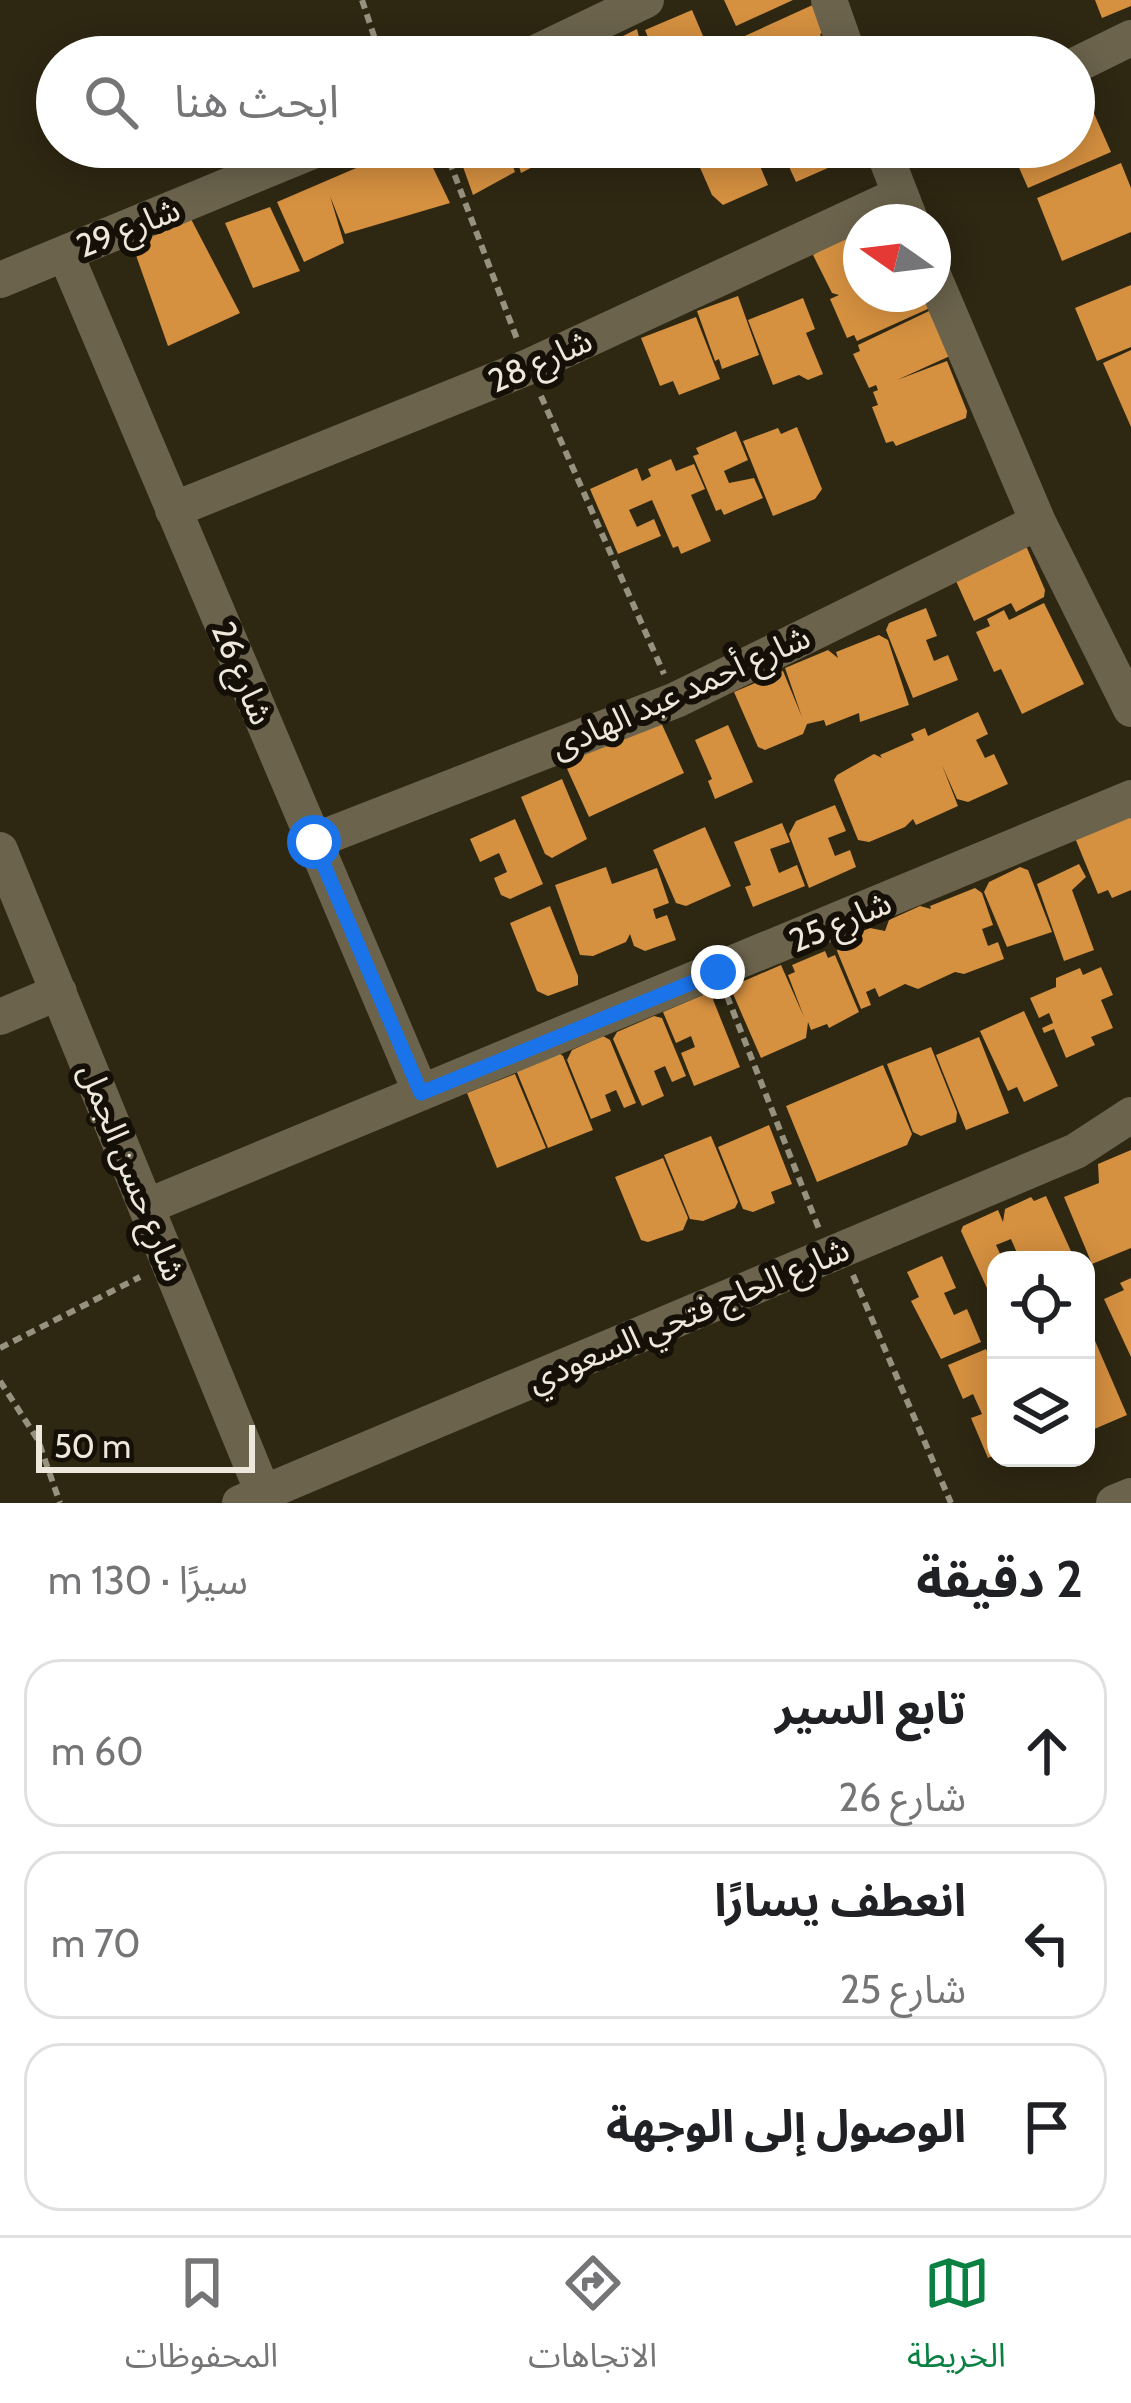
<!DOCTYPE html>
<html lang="ar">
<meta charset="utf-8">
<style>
:root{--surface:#fff;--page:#f2f2f2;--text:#202124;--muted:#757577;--line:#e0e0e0;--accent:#0b8043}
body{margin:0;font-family:Cabin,"Noto Sans Arabic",sans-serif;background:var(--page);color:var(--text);direction:rtl}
.controls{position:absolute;right:36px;bottom:36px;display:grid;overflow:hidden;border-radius:24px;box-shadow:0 6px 30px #0003}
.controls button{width:108px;height:108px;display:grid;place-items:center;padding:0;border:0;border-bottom:3px solid var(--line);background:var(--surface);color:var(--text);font:60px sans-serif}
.compass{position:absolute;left:843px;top:204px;width:108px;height:108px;border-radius:50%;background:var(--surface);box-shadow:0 6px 30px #0003;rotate:284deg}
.scale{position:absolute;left:36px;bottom:30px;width:219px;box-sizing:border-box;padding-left:12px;border:6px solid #ede8db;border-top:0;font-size:33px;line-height:42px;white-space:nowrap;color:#ede8db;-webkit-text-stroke:9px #141008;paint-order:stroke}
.stop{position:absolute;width:36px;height:36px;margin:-27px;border:9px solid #1a73e8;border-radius:50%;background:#fff}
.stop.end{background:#1a73e8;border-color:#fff;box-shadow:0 3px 12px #0008}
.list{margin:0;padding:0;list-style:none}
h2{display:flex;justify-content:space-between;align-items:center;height:156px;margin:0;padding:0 48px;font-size:51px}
h2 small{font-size:39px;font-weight:400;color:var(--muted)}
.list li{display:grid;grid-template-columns:78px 1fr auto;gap:36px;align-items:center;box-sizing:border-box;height:168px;margin:0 24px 24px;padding:0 24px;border:3px solid var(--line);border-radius:36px}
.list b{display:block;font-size:45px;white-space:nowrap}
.list p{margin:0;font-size:39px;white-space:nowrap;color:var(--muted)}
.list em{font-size:39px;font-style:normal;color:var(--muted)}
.icon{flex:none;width:66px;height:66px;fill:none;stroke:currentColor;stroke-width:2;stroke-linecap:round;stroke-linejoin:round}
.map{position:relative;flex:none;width:1131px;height:1503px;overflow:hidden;direction:ltr}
.search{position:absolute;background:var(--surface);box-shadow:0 6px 30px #0003;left:36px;right:36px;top:36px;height:132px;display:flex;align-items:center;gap:30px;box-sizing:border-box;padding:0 42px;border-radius:66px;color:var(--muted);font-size:45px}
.sheet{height:732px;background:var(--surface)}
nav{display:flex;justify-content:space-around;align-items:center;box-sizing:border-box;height:168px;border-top:3px solid var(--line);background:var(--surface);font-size:33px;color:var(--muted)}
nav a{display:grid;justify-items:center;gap:6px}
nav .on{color:var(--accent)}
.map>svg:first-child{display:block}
.building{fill:#d59040}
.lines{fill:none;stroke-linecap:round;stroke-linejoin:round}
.path{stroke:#979180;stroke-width:6;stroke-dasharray:9 6;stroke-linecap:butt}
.minor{stroke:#6b634c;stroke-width:36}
.route{stroke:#1a73e8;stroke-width:15}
.labels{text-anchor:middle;stroke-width:12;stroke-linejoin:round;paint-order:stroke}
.street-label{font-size:33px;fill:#ede8db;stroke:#141008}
</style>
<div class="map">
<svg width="1131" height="1503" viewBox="0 0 1131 1503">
<rect width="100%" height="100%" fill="#2e2712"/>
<path class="building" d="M724,0H793L736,26Z
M1095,0H1131V6L1102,18Z
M817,3L829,30L820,34L828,51L815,57H744L736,40Z
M692,10L712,57H656L645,30Z
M637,29L644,57H589L587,54Z
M1085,93L1111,152L1028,188L1010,147H1074V98Z
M405,147H423L450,203L345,234L330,196L344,243L304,262L277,202Z
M456,147H506L515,172L473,195Z
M513,147H563L564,151L521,173Z
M691,147H752L768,185L723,205L712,195Z
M780,147H863L862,153L796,182Z
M1121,163L1131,188V232L1062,261L1037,198Z
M270,207L300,271L253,288L225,223Z
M191,219L240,313L168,346L132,244Z
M850,230L856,242L861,239V294H923L930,308L857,341L854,335L847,338L830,299L839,295L832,293L813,255Z
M1131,285V347L1097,361L1075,308Z
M738,296L759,355L722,369L719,359L715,361L697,311Z
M803,298L815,329L806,333L823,374L808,380L799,375L773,385L748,320Z
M929,311L950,356L897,380L947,361L967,411L966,418L896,446L893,441L886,443L872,407L878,405L873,392L878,390L876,385L869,388L853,354L860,351L858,345Z
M696,317L720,379L679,395L673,381L660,386L641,338Z
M1131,350V427L1103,363Z
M797,427L822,489L815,499L773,516L743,441L778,428L781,434Z
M736,431L748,460L724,471L729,483L754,478L763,498L724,515L721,509L716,511L693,456L699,454L696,448Z
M671,459L676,471L694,464L705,489L691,495L711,541L681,554L678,546L673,548L652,500L629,510L637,527L654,519L661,536L618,554L590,489L637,468L642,481L651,476L648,469Z
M1019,544L1027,548L1045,590L1044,597L1016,612L1011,603L974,621L956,581Z
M1044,603L1084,684L1022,714L1001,669L994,672L976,632L990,626L987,619L1004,610L1009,620Z
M926,608L937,636L926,640L934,661L948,655L958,680L913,698L886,630L889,623Z
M879,635L888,640L909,705L860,722L859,713L826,726L824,720L807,724L803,734L765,750L758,747L734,692L783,671L802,717L785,668L828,650L838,658L836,652Z
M978,712L988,734L976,740L985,758L994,754L1008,784L968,802L957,799L942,765L958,806L916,825L913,819L905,827L869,842L858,840L834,780L837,775L874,754L882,758L880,755L914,740L911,734L925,728L928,736Z
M659,718L684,773L589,817L564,762Z
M728,725L753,782L715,799L708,781L712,779L695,740Z
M562,779L587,839L552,858L545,854L521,797Z
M835,805L846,831L828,838L835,856L850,850L856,867L809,888L789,834L796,821Z
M1126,807L1131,819V890L1112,898L1108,890L1098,894L1075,838Z
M515,819L543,884L510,899L501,895L494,878L507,872L499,853L480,862L470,839Z
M782,823L790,842L770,849L779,873L797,865L805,886L753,907L745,887L751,885L734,842Z
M705,827L731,886L686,906L676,903L653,850Z
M1079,864L1086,877L1072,890L1094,950L1064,961L1037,884Z
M606,867L612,884L657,868L669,903L653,909L656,919L667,915L676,940L645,951L634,946L630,934L626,942L593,956L580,955L555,885Z
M1020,867L1028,870L1052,932L1007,947L984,892L989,882Z
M975,888L982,893L993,925L982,929L988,946L998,942L1004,959L964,974L955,972L918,989L905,984L879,997L875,988L866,992L871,1005L861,1009L837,951L842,940L870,928L885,931L889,920L920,906L931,909L930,906Z
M550,906L578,976V985L548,996L537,991L510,923Z
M825,951L828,958L835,955L859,1012L829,1028L827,1024L811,1030L808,1022L806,1038L761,1058L730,987L781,965L804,1017L788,975L795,972L792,965Z
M1101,967L1113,995L1101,1000L1113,1028L1091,1037L1095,1045L1066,1058L1054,1029L1044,1033L1042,1028L1053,1023L1049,1013L1039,1018L1030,998L1056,987V978L1080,968L1083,975Z
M710,992L740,1067L694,1086L681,1053L695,1047L691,1036L676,1043L663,1012Z
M1024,1011L1058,1086L1024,1102L1017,1087L1008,1091L980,1031Z
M654,1016L662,1018L686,1076L672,1082L665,1066L654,1071L664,1096L642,1106L613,1039L617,1032Z
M603,1036L610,1040L636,1103L624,1108L616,1090L605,1095L611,1111L591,1119L567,1060L572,1050Z
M979,1037L1009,1113L966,1130L936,1055Z
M931,1047L957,1112L956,1122L921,1136L913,1132L887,1064Z
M553,1049L563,1056L593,1130L548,1148L514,1065Z
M883,1065L912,1134L907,1145L817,1182L786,1106Z
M515,1074L546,1148L497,1168L467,1093Z
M769,1125L792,1184L771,1192L775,1203L753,1212L743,1209L718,1147Z
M711,1136L738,1202L735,1208L703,1221L690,1219L664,1155Z
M1131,1150V1248L1092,1264L1064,1197L1099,1183L1098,1164Z
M663,1158L688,1218L683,1230L648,1242L641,1240L615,1177Z
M1046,1196L1075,1260H1020L1011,1239L996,1245L1003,1260H996V1308L961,1231L963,1226L998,1210L1003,1222L1005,1209L1031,1197L1034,1201Z
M942,1256L956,1288L944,1293L954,1315L967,1309L981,1342L941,1359L911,1301L919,1297L907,1272Z
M1131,1278V1357L1104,1299L1124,1290L1120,1283Z
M1086,1320L1127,1415L1092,1430L1086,1428Z
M986,1349L996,1371V1454L988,1458L971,1418L982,1414L973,1394L963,1399L948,1365Z"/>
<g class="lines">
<path class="path" d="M362,0L381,57
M444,147L517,339
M541,396L664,674
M727,996L819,1229
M853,1275L951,1503
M0,1348L140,1277
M0,1381L38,1440L60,1503"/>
<path class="minor" d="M829,0L849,57
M527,57L646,0
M1074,66L1131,38
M882,147L911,222
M65,253L421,1093
M933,275L1038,522L1131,709
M0,280L322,147
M173,510L528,367L899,195
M314,841L676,700L1038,522
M0,850L264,1495
M0,1017L59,992
M148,1206L1131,798
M240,1503L1076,1151L1131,1115
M1114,1503L1131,1496"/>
</g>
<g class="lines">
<path class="route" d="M314,842L421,1093L718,972"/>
</g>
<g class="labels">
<g class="street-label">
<text transform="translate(128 227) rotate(-22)" y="12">شارع 29</text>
<text transform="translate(540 360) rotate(-24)" y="12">شارع 28</text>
<text transform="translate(243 673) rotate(67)" y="12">شارع 26</text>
<text transform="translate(680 691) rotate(-24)" y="12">شارع أحمد عبد الهادى</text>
<text transform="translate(840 921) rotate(-23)" y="12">شارع 25</text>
<text transform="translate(133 1172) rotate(68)" y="12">شارع حسن الجمل</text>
<text transform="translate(688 1314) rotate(-23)" y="12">شارع الحاج فتحي السعودي</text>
</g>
</g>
</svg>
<div class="controls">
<button><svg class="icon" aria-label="locate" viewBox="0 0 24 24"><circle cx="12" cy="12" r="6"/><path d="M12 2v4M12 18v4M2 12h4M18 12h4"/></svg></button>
<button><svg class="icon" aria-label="layers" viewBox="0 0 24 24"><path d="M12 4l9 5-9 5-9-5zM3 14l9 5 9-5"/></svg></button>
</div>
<svg class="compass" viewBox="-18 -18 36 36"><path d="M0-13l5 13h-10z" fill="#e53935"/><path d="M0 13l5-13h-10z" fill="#757577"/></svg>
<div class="scale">50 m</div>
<div class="stop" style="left:314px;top:842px"></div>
<div class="stop end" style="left:718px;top:972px"></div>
<div class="search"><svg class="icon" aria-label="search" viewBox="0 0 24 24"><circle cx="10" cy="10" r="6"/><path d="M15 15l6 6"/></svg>ابحث هنا</div>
</div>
<section class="sheet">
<h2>2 دقيقة<small>سيرًا · 130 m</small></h2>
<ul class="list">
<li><svg class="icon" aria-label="ahead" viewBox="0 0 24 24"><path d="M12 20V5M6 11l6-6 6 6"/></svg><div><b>تابع السير</b><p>شارع 26</p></div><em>60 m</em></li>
<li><svg class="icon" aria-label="left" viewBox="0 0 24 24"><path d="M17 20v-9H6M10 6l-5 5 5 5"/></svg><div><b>انعطف يسارًا</b><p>شارع 25</p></div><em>70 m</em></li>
<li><svg class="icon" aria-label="arrive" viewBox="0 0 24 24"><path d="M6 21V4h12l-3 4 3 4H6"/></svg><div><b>الوصول إلى الوجهة</b></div></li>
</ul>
</section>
<nav>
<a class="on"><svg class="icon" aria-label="map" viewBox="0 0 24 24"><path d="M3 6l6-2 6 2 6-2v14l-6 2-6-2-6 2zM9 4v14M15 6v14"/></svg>الخريطة</a>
<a><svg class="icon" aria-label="directions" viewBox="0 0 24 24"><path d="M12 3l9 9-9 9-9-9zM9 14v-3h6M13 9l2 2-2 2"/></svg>الاتجاهات</a>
<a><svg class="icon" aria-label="saved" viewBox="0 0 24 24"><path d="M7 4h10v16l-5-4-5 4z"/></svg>المحفوظات</a>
</nav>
